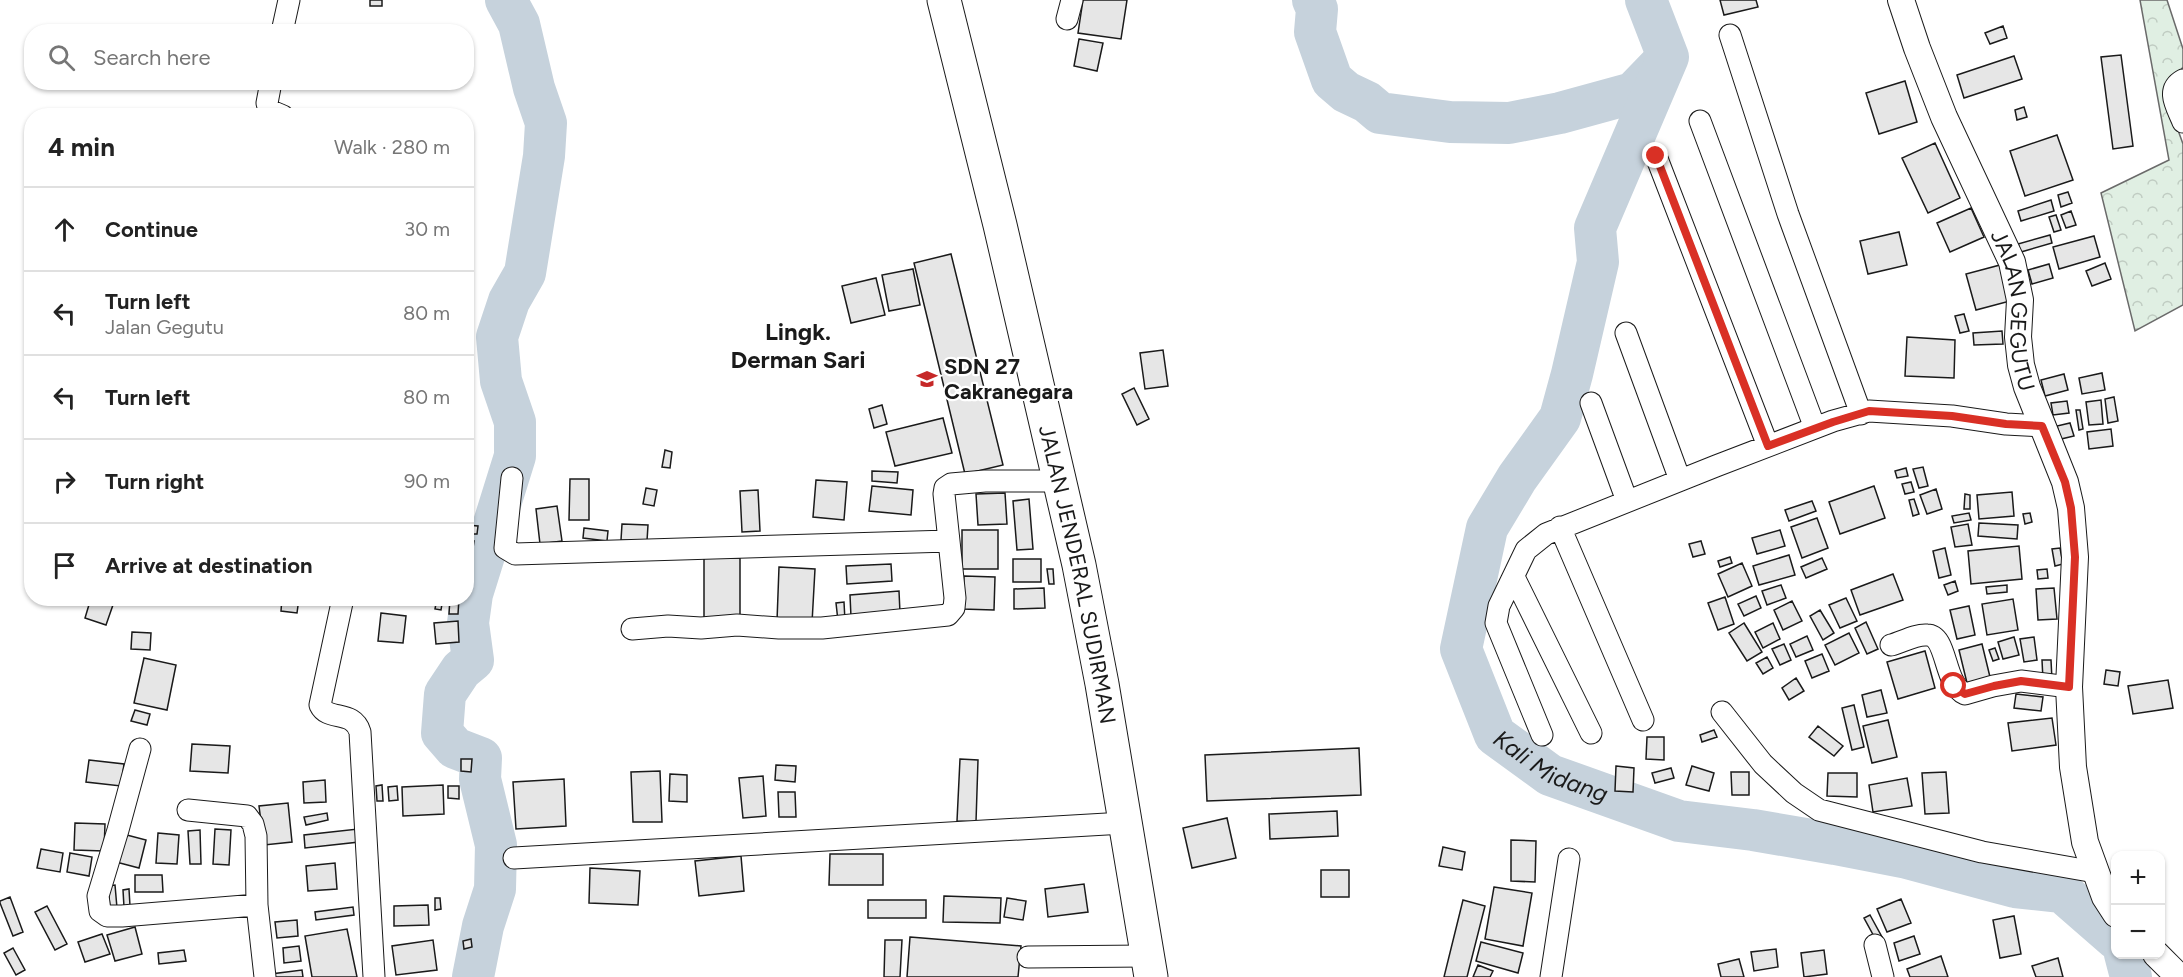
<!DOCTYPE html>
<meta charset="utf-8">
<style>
:root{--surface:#fff;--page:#f6f6f6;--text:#222;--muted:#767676;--line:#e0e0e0}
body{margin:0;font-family:Figtree,sans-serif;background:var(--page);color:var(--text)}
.controls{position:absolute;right:18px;bottom:18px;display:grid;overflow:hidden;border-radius:12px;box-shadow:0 2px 4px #0004}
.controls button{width:54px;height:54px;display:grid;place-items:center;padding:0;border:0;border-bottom:2px solid var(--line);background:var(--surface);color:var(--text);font:30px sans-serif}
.stop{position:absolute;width:18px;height:18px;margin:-14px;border:4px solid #d93025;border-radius:50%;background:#fff}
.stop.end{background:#d93025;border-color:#fff;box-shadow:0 2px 6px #0008}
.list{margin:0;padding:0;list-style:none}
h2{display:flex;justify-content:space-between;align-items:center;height:78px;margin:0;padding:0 24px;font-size:26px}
h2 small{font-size:20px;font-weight:400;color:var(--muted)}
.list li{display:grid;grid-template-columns:39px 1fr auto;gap:18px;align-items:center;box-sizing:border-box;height:84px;padding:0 24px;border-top:2px solid var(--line)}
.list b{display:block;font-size:22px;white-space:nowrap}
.list p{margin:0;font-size:20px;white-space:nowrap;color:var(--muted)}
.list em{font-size:20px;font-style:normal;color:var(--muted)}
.icon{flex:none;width:33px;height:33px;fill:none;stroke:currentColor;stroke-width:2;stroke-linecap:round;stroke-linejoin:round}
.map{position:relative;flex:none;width:2183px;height:977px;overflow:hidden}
.search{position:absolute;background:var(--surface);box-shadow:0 2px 4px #0004;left:24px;top:24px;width:450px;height:66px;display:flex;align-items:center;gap:15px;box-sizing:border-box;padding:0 21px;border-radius:24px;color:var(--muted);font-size:22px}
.panel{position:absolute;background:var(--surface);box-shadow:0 2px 4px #0004;left:24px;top:108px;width:450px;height:498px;border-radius:24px}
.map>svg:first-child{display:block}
.forest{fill:url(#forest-crowns);stroke:#6a6a6a;stroke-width:1.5}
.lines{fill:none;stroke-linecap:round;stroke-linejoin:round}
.river{stroke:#c6d2dc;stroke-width:42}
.building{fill:#e6e6e6;stroke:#1a1a1a;stroke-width:1.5}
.minor-casing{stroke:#1a1a1a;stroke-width:23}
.tertiary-casing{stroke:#1a1a1a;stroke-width:28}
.trunk-casing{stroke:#1a1a1a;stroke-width:35}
.minor{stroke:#fff;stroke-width:21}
.tertiary{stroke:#fff;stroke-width:26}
.trunk{stroke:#fff;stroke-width:33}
.route{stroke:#d93025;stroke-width:8}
.labels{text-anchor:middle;stroke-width:4.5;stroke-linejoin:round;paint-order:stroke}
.street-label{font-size:22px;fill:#1a1a1a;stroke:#fff}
.poi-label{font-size:22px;font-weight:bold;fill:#1a1a1a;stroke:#fff;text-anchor:start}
.neighbourhood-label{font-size:24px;font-weight:bold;fill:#1a1a1a;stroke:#fff}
.water-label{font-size:24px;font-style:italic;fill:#1a1a1a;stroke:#fff}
</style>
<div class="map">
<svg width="2183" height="977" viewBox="0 0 2183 977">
<defs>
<pattern id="forest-crowns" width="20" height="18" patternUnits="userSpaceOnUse" patternTransform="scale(1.5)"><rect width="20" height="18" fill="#e0efe3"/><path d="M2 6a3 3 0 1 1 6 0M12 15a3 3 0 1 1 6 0" fill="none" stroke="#c0ccc2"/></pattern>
</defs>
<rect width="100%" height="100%" fill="#fff"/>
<path class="forest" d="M2140,0H2167L2183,49V67L2165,94L2183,144V305L2135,331L2101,193L2169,160Z"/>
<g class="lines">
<g class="river">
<path d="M1313,0L1317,9L1315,32L1332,80L1346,92L1367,102L1380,113L1450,122L1509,123L1560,113L1633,93L1663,62"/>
<path id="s1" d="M1646,0L1668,57L1595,228L1598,262L1572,374L1560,418L1517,478L1487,528L1461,649L1495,735L1550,775L1679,821L1753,830L1835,844L1907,858L2015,887L2062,892L2116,939"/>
<path d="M2125,954L2131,977"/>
<path d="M473,977L483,926L495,889L496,845L480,779L481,758L455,748L442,733L445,694L461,670L473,660L468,623L472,594L515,456V422L501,381L497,337L509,301L525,273L544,156L546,123L534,88L519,24L506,0"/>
</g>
</g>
<path class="building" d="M370,0H382V6H370Z
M1083,0H1127L1121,39L1078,33Z
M1720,0H1756L1758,7L1724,15Z
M2003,26L2007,38L1990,44L1985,33Z
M1079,39L1103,43L1097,71L1074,66Z
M2121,55L2133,146L2113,149L2101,57Z
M2014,56L2022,79L1964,98L1957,75Z
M1905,81L1917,122L1879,134L1866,93Z
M2024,107L2027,117L2017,120L2015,110Z
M2057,135L2073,180L2025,196L2010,151Z
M1935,143L1960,198L1928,213L1902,158Z
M2068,192L2072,203L2061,207L2058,195Z
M2051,200L2054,211L2021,221L2018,211Z
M1971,208L1984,237L1950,252L1937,223Z
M2071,211L2076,225L2066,228L2061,215Z
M2056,215L2061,230L2054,232L2049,217Z
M1899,232L1907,265L1868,274L1860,241Z
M2050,235L2052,243L2021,252L2018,244Z
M2094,236L2100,257L2059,269L2053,247Z
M951,254L1003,465L965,474L914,263Z
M2105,263L2111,279L2092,286L2086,271Z
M2049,264L2053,278L2032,284L2028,270Z
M2000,265L2010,301L1976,310L1966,274Z
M913,269L920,305L889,311L882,275Z
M876,278L885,315L851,323L842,286Z
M1964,314L1969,331L1960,333L1955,316Z
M2002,331L2003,344L1974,345L1973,333Z
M1907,337L1955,340L1954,378L1905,376Z
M1163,350L1168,386L1145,389L1140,353Z
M2102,373L2105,390L2082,394L2079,378Z
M2064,374L2068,390L2045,396L2041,380Z
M1134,388L1149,419L1137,425L1122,394Z
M2114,397L2118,421L2108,423L2105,399Z
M2101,400L2103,424L2089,425L2086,402Z
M2067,401L2069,413L2053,415L2051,403Z
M882,405L887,424L874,428L869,409Z
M2076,410H2080L2083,429L2079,430Z
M943,418L952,453L895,466L886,432Z
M2070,423L2074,436L2061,439L2057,426Z
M2111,429L2113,446L2089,449L2087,432Z
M665,450L672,452L670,468L662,467Z
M1923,467L1928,486L1919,488L1913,469Z
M1906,468L1908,476L1897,478L1895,471Z
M872,471L898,472L897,483L872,481Z
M570,479H589V520H569Z
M816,480L847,482L844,520L813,517Z
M1911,482L1914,492L1905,494L1902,484Z
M872,486L913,490L911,515L869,511Z
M1874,486L1885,518L1840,534L1829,502Z
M646,488L657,490L654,506L643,504Z
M1936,489L1942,509L1927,514L1920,495Z
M758,490L760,531L742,532L740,491Z
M2012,492L2014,516L1979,519L1977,495Z
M1005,493L1007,524L978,525L976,494Z
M1965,494L1970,495V509H1964Z
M1029,499L1033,549L1017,550L1013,501Z
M1914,499L1919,514L1913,516L1909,500Z
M1812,501L1816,511L1789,521L1785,510Z
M557,506L562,541L540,544L536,509Z
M1969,513L1971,520L1954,523L1952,516Z
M2030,513L2032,522L2025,524L2023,514Z
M1817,518L1828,548L1802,558L1791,527Z
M1979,523L2018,525L2017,539L1978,536Z
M622,524L648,525L647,541L621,540Z
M1968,524L1972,545L1955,547L1951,527Z
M466,525L478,526L477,534H466Z
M584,528L608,531L607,541L583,538Z
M962,530H998V569H962Z
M1780,530L1785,546L1757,554L1752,538Z
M466,540L474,541L471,562H466Z
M1701,541L1705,554L1693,557L1689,544Z
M2019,546L2022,579L1971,584L1968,551Z
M1945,548L1951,575L1939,578L1933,551Z
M2060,548L2063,564L2055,566L2052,549Z
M1789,555L1795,575L1759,585L1753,566Z
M1730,557L1732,563L1720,567L1718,561Z
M704,558H740V619H704Z
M1822,558L1827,569L1806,578L1801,567Z
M1013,559H1041V582H1013Z
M1742,563L1752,586L1728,597L1718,574Z
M891,564L892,581L847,584L846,566Z
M779,567L815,569L812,623L777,621Z
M1047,569H1053L1054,584H1049Z
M2047,569L2048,578L2038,579L2037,570Z
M1893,574L1903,600L1860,615L1851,590Z
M964,576L995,577L994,610L962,609Z
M1955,581L1958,591L1948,595L1944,585Z
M1781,585L1786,598L1767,605L1762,591Z
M2007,585V592L1987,594L1986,587Z
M1044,588L1045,608L1014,609V589Z
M2054,588L2057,619L2038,620L2036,589Z
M899,591L900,613L851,617L850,595Z
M1756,596L1761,608L1744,616L1738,604Z
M1725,597L1734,624L1718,630L1708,603Z
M91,598H102L114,602L106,625L85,618Z
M282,598H299L297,613L281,611Z
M437,598H443L441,610L435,609Z
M450,598H459L458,614H449Z
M1846,598L1857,621L1840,628L1829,605Z
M2013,599L2018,630L1987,635L1982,604Z
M1792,601L1802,621L1783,630L1774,610Z
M844,602L845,621H838L836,603Z
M1969,606L1975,635L1957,639L1950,610Z
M1820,610L1834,633L1823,640L1810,616Z
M381,613L406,616L403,643L378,641Z
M458,621L459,642L436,644L434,623Z
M1866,622L1878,649L1867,654L1855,628Z
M1744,623L1762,652L1747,661L1729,633Z
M1773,623L1780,639L1763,648L1755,632Z
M132,632L151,633L150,650L131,649Z
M1849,633L1859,653L1835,665L1825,645Z
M1807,636L1813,650L1796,657L1790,644Z
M2014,637L2019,655L2003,659L1998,642Z
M2034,637L2037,660L2024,662L2020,639Z
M1784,644L1791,660L1780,665L1772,649Z
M1982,644L1990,677L1967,683L1959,650Z
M1995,648L1999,659L1993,661L1989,650Z
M1925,651L1935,688L1898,699L1887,662Z
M1822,654L1829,671L1812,678L1805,661Z
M1767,657L1773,668L1763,674L1756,663Z
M144,658L176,665L167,710L134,703Z
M2042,660H2051L2052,680H2043Z
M2106,670L2120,672L2118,686L2104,684Z
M1796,678L1804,691L1789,700L1782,688Z
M2168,680L2173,708L2133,714L2128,686Z
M1881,690L1887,713L1867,717L1862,695Z
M2016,694L2043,697L2041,711L2014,708Z
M1854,705L1864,747L1852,750L1842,708Z
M135,710L150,714L147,725L131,721Z
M2052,718L2056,745L2012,751L2008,723Z
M1888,720L1897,757L1872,763L1863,726Z
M1818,726L1843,746L1834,756L1809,737Z
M1714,730L1717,737L1702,742L1700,735Z
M1647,737H1664V760L1646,759Z
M192,744L230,746L228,773L190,771Z
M1359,748L1361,795L1207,801L1205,755Z
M461,759H472L471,772L461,771Z
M960,759L978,760L976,822L957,821Z
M89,760L124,764L121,786L86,782Z
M776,765L796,766L795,782L775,780Z
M1616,766L1634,768L1633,792L1615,791Z
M1692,766L1714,773L1709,791L1686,785Z
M1671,768L1674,778L1655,783L1652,773Z
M660,771L662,822H633L631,772Z
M1731,772H1749V795H1732Z
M1946,772L1949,813L1925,814L1922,773Z
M1828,773H1857V797L1827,796Z
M670,774L687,775V802L669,801Z
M763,776L766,816L743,818L739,778Z
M1907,778L1912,806L1873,812L1869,785Z
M564,779L566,826L516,829L513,782Z
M325,780L326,802L304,803L303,782Z
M382,785L383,801H377L376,786Z
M443,785L444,814L403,816L402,787Z
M397,786L398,800L389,801L388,787Z
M448,786H459V799L448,798Z
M778,792H795L796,817H779Z
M288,803L292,842L264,845L259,806Z
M1337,811L1338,836L1270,839L1269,814Z
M327,813L328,820L306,825L304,817Z
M1227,818L1236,858L1192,868L1183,828Z
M75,823L105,824L104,851L74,850Z
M215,829L231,830L229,865L213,864Z
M358,829L359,842L305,848L304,835Z
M200,830L201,864H190L188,831Z
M158,833L179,835L177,864L156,863Z
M123,834L146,840L139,868L116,862Z
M1511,840L1536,841L1535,882L1511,881Z
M1443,847L1465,852L1462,870L1439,866Z
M41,849L63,853L60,872L37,868Z
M70,853L92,857L89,876L67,872Z
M830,854H883V885H829Z
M741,856L744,891L699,896L695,861Z
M335,863L337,889L308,891L306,866Z
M590,868L640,871L638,905L589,903Z
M1321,870H1349V897H1321Z
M135,875H162L163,892H135Z
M1084,884L1088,912L1048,917L1045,889Z
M115,885L117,908H110L108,886Z
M1494,887L1532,893L1523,946L1485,939Z
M129,889L130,906L124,907L123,890Z
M944,896L1001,898L1000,923L943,922Z
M10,897L23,932L13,936L0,903V901Z
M435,898H440L441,909L435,910Z
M1007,898L1026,901L1023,920L1004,917Z
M1901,899L1911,923L1887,932L1877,909Z
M868,900H926V918H868Z
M1463,900L1485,906L1467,977H1444Z
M428,905L429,925L394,926V906Z
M47,906L67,944L55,950L35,912Z
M353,907L354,915L316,920L315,912Z
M1870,915L1882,937L1876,940L1864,918Z
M2014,916L2021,954L2000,958L1993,920Z
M297,920L298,936L277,938L275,922Z
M135,927L142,954L115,961L107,935Z
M347,929L357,977H312L305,936Z
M102,934L110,954L85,962L78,942Z
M1914,936L1920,954L1899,961L1894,943Z
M910,937L1021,946L1018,977H907Z
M471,939L472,947L464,949L463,941Z
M433,940L437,970L396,975L392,946Z
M885,940H902L900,977H884Z
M1481,942L1523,953L1518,973L1476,961Z
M299,946L301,961L284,963L283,948Z
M13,948L25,970L16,975L4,953Z
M1776,949L1778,967L1754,971L1751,952Z
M184,950L186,961L159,964L158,953Z
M1824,950L1827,974L1804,977L1801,953Z
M1941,956L1948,977H1910L1907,969Z
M2058,958L2063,977H2036L2032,966Z
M1739,959L1744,977H1721L1718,964Z
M1478,965L1493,971L1490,977H1473Z
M302,970L303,977H272L271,974Z"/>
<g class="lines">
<g class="minor-casing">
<path id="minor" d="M1067,19L1072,0
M282,32L289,0
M1730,35L1788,214L1861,414
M2183,80C2165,90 2177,107 2183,122
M271,82L267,103L269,110L283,116
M1700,121L1815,428
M1656,156L1768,446
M1626,333L1680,480
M1591,403L1627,501
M512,478L505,548L515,554L949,541L944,494L945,488L951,484L985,481H1061
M1560,527L1643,720
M1514,577L1591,733
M343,598L320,705C328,722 353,709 360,732L374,977
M632,629L668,626L701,628L737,625L779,628H822L948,615L954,608L955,598L949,541
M1891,645C1902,642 1916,634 1927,635C1948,635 1943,684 1965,694L1993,686L2021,681L2069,687
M1722,712L1763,764L1794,793L1819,810L1982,852L2095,872
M1542,735L1496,623L1499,606L1526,550L1546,534L1716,466L1833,421L1869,411L1952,416L2006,424L2042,426
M140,749L118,830L98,896L100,911L107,916H122L257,905
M188,810L247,816L253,824L256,836L257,905L265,977
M514,858L1124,823
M1875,945L1883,977
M1028,957L1147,956
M1551,977L1569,859"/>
</g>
<g class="tertiary-casing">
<g id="tertiary">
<path id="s2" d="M1901,0L1917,48L1944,117L2012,262L2020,300L2018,337L2021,365L2027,387L2065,482L2071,508L2075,557L2069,687L2073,767L2085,842L2105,897L2116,914"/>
<path d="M2156,954L2179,977"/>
</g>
</g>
<g class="trunk-casing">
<g id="trunk">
<path id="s3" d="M944,0L1000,225L1079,565L1102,684L1151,977"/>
</g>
</g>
<use href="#minor" class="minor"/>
<use href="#tertiary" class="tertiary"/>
<use href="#trunk" class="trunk"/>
</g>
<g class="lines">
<path class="route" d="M1656,156L1768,446L1833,422L1869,411L1952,416L2006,424L2042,426L2065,482L2071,508L2075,557L2069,687L2021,681L1994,686L1965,694L1954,686"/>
</g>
<defs>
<g id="school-bare" transform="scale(1.62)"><path d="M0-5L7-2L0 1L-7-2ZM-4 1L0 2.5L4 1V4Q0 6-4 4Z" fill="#c62828" stroke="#fff" stroke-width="2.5" paint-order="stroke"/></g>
</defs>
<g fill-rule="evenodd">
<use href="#school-bare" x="927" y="379"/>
</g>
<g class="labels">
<g class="street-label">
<text dy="8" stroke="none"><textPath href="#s2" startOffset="333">JALAN GEGUTU</textPath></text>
<text dy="8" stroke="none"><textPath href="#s3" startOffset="590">JALAN JENDERAL SUDIRMAN</textPath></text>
</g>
<g class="poi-label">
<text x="944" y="374">SDN 27<tspan x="944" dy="25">Cakranegara</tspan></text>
</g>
<g class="neighbourhood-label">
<text x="798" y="340">Lingk.<tspan x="798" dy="28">Derman Sari</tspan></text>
</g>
<g class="water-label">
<text dy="8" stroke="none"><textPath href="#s1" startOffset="855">Kali Midang</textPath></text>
</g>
</g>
</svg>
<div class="controls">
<button>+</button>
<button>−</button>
</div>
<div class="stop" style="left:1954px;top:686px"></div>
<div class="stop end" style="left:1656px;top:156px"></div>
<div class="search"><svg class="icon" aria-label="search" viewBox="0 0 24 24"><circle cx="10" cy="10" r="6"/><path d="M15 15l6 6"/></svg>Search here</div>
<section class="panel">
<h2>4 min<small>Walk · 280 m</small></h2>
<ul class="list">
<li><svg class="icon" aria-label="ahead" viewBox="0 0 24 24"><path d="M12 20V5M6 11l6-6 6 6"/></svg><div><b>Continue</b></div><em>30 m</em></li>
<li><svg class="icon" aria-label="left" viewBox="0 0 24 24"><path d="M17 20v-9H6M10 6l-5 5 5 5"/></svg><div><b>Turn left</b><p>Jalan Gegutu</p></div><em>80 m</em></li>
<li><svg class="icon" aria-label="left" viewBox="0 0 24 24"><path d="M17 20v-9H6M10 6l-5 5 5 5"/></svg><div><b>Turn left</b></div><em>80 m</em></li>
<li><svg class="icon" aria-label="right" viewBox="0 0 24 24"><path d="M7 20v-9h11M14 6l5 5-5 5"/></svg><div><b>Turn right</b></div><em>90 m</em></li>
<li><svg class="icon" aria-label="arrive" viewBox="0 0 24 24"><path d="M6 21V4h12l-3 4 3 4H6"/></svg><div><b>Arrive at destination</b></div></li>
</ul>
</section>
</div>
